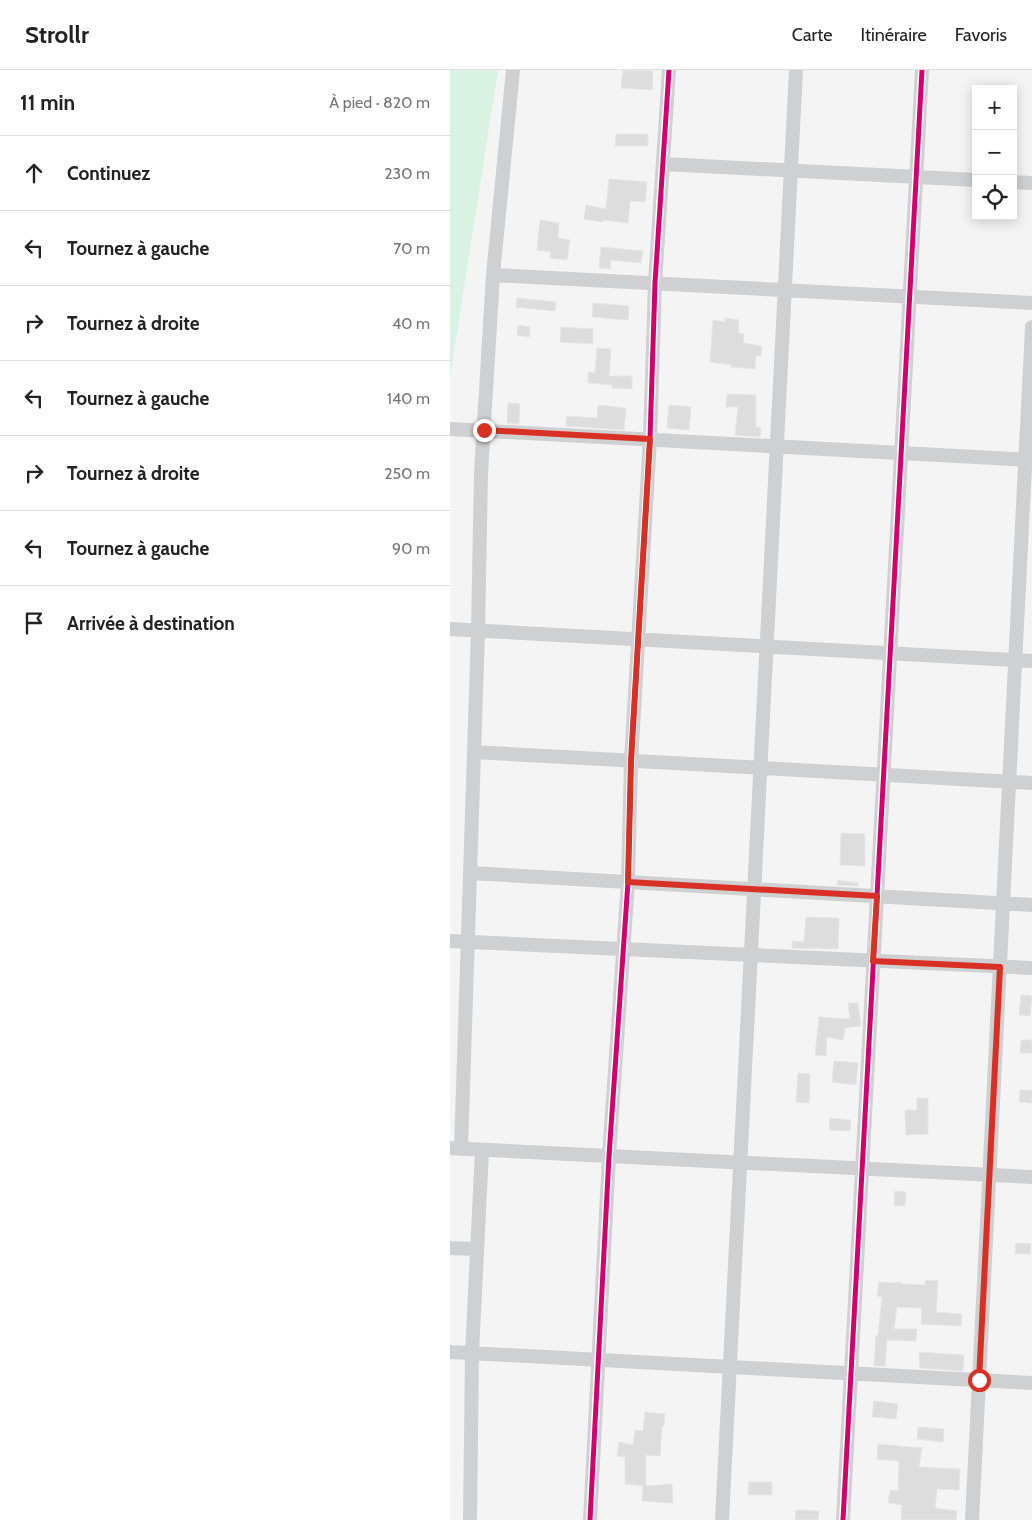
<!DOCTYPE html>
<html lang="fr">
<meta charset="utf-8">
<style>
:root{--surface:#fff;--page:#f6f6f6;--text:#222;--muted:#767676;--line:#e0e0e0}
body{margin:0;font-family:Cabin,sans-serif;background:var(--page);color:var(--text)}
.controls{position:absolute;right:15px;top:15px;display:grid;overflow:hidden;border-radius:0px;box-shadow:0 2px 12px #0003}
.controls button{width:45px;height:45px;display:grid;place-items:center;padding:0;border:0;border-bottom:1px solid var(--line);background:var(--surface);color:var(--text);font:25px sans-serif}
.stop{position:absolute;width:15px;height:15px;margin:-11px;border:4px solid #d93025;border-radius:50%;background:#fff}
.stop.end{background:#d93025;border-color:#fff;box-shadow:0 1px 5px #0008}
.list{margin:0;padding:0;list-style:none}
h2{display:flex;justify-content:space-between;align-items:center;height:65px;margin:0;padding:0 20px;font-size:21px}
h2 small{font-size:16px;font-weight:400;color:var(--muted)}
.list li{display:grid;grid-template-columns:32px 1fr auto;gap:15px;align-items:center;box-sizing:border-box;height:75px;padding:0 20px;border-top:1px solid var(--line)}
.list b{display:block;font-size:19px;white-space:nowrap}
.list em{font-size:16px;font-style:normal;color:var(--muted)}
.icon{flex:none;width:28px;height:28px;fill:none;stroke:currentColor;stroke-width:2;stroke-linecap:round;stroke-linejoin:round}
.map{position:relative;flex:none;width:582px;height:1450px;overflow:hidden}
header{display:flex;align-items:center;gap:30px;box-sizing:border-box;height:70px;padding:0 25px;background:var(--surface);border-bottom:1px solid var(--line)}
header strong{font-size:24px}
nav{display:flex;gap:28px;margin-inline-start:auto;font-size:18px}
main{display:flex}
aside{flex:1;background:var(--surface)}
.map>svg:first-child{display:block}
.green{fill:#d9f2e3}
.building{fill:#ddddde;stroke:#e5e6e7}
.lines{fill:none;stroke-linecap:round;stroke-linejoin:round}
.minor{stroke:#ced0d2;stroke-width:14}
.cycleway-casing{stroke:#fff;stroke-width:8}
.cycleway{stroke:#d6006c;stroke-width:5}
.route{stroke:#d93025;stroke-width:6}
</style>
<header>
<strong>Strollr</strong>
<nav><a>Carte</a><a>Itinéraire</a><a>Favoris</a></nav>
</header>
<main>
<aside>
<h2>11 min<small>À pied · 820 m</small></h2>
<ul class="list">
<li><svg class="icon" aria-label="ahead" viewBox="0 0 24 24"><path d="M12 20V5M6 11l6-6 6 6"/></svg><div><b>Continuez</b></div><em>230 m</em></li>
<li><svg class="icon" aria-label="left" viewBox="0 0 24 24"><path d="M17 20v-9H6M10 6l-5 5 5 5"/></svg><div><b>Tournez à gauche</b></div><em>70 m</em></li>
<li><svg class="icon" aria-label="right" viewBox="0 0 24 24"><path d="M7 20v-9h11M14 6l5 5-5 5"/></svg><div><b>Tournez à droite</b></div><em>40 m</em></li>
<li><svg class="icon" aria-label="left" viewBox="0 0 24 24"><path d="M17 20v-9H6M10 6l-5 5 5 5"/></svg><div><b>Tournez à gauche</b></div><em>140 m</em></li>
<li><svg class="icon" aria-label="right" viewBox="0 0 24 24"><path d="M7 20v-9h11M14 6l5 5-5 5"/></svg><div><b>Tournez à droite</b></div><em>250 m</em></li>
<li><svg class="icon" aria-label="left" viewBox="0 0 24 24"><path d="M17 20v-9H6M10 6l-5 5 5 5"/></svg><div><b>Tournez à gauche</b></div><em>90 m</em></li>
<li><svg class="icon" aria-label="arrive" viewBox="0 0 24 24"><path d="M6 21V4h12l-3 4 3 4H6"/></svg><div><b>Arrivée à destination</b></div></li>
</ul>
</aside>
<div class="map">
<svg width="582" height="1450" viewBox="0 0 582 1450">
<rect width="100%" height="100%" fill="#f4f4f4"/>
<path class="green" d="M0,0H48L0,307Z"/>
<path class="building" d="M173,0L203,1L202,20L171,18Z
M166,64H198V76H165Z
M159,109L197,112L195,132L180,131L178,153L153,150V152L134,149L136,135L156,139Z
M90,150L109,153L108,168L120,170L117,190L100,188L101,182L87,180Z
M151,177L193,181L191,193L161,190L160,199L149,198Z
M67,228L106,232L105,241L66,237Z
M143,233L179,236L178,250L142,247Z
M275,248L289,250L288,263L294,264L293,273L312,276L311,286L306,285L305,299L281,297V295L260,292L263,250L275,252Z
M68,255L80,257L79,267L67,265Z
M111,257L143,259V274L110,272Z
M147,278L161,279L159,306H182V319L162,318V315L138,313V302L145,303Z
M277,324L306,325V357L311,358L310,367L285,365L288,337H276Z
M58,333L70,334L69,354L57,353Z
M148,335L176,338L174,360L116,356L117,346L147,348Z
M219,335L241,337L239,360L217,358Z
M391,763L415,764V796L390,795Z
M388,810L408,813V816L387,815Z
M356,847L389,848L388,879L342,878V871L354,872Z
M571,925L582,926L580,946L569,945Z
M398,933H408L411,956L395,958L393,970L377,967L376,986L365,985L369,947L400,949Z
M571,970H582V983H570Z
M384,991L408,993L406,1015L382,1012Z
M348,1003L360,1004L359,1033L346,1032Z
M570,1020H582V1033L569,1032Z
M467,1028H478V1064L456,1065L455,1040H467Z
M380,1048L401,1050L400,1061L379,1060Z
M445,1121L456,1122L455,1136H444Z
M566,1173L581,1174L580,1184H565Z
M475,1210L488,1211L486,1242L512,1244L511,1256L471,1254L472,1238L447,1237L444,1259H467L466,1271L437,1270L435,1296H424L426,1265L428,1266L432,1227L427,1226L429,1212L442,1213L451,1212V1214L475,1215Z
M469,1282L514,1285L513,1301L470,1298Z
M424,1331L448,1334L446,1349L422,1347Z
M195,1342L215,1344L214,1356H212L210,1386L196,1385V1416L222,1414L223,1433L192,1431L193,1416L175,1414V1387L167,1386L169,1372L183,1375L185,1360L193,1361Z
M468,1357L494,1359L493,1372L467,1369Z
M428,1374L472,1378L469,1397L510,1399L509,1420L487,1419L485,1438L507,1441L506,1450H451L452,1435L438,1433L440,1420L448,1421L449,1391L427,1389Z
M299,1412H322V1425H298Z
M346,1440L369,1441L368,1450H345Z"/>
<g class="lines">
<path class="minor" d="M213,94L526,110
M563,112L582,113
M43,205L582,233
M0,359L582,390
M0,559L582,591
M24,682L582,713
M20,803L582,835
M0,871L582,898
M0,1078L582,1107
M11,1079L28,561L31,403L43,205L63,0
M0,1178L26,1179
M0,1282L582,1313
M20,1450L22,1284L32,1080
M140,1450L159,1086L178,812L181,691L200,369L205,213L219,0
M272,1450L346,0
M393,1450L472,0
M522,1450L582,257"/>
<g class="cycleway-casing">
<path id="cycleway" d="M140,1450L159,1086L178,812L181,691L200,369L205,213L219,0
M393,1450L472,0"/>
</g>
<use href="#cycleway" class="cycleway"/>
</g>
<g class="lines">
<path class="route" d="M34,360L200,369L181,691L178,812L427,826L423,891L550,897L529,1310"/>
</g>
</svg>
<div class="controls">
<button>+</button>
<button>−</button>
<button><svg class="icon" aria-label="locate" viewBox="0 0 24 24"><circle cx="12" cy="12" r="6"/><path d="M12 2v4M12 18v4M2 12h4M18 12h4"/></svg></button>
</div>
<div class="stop" style="left:529px;top:1310px"></div>
<div class="stop end" style="left:34px;top:360px"></div>
</div>
</main>
